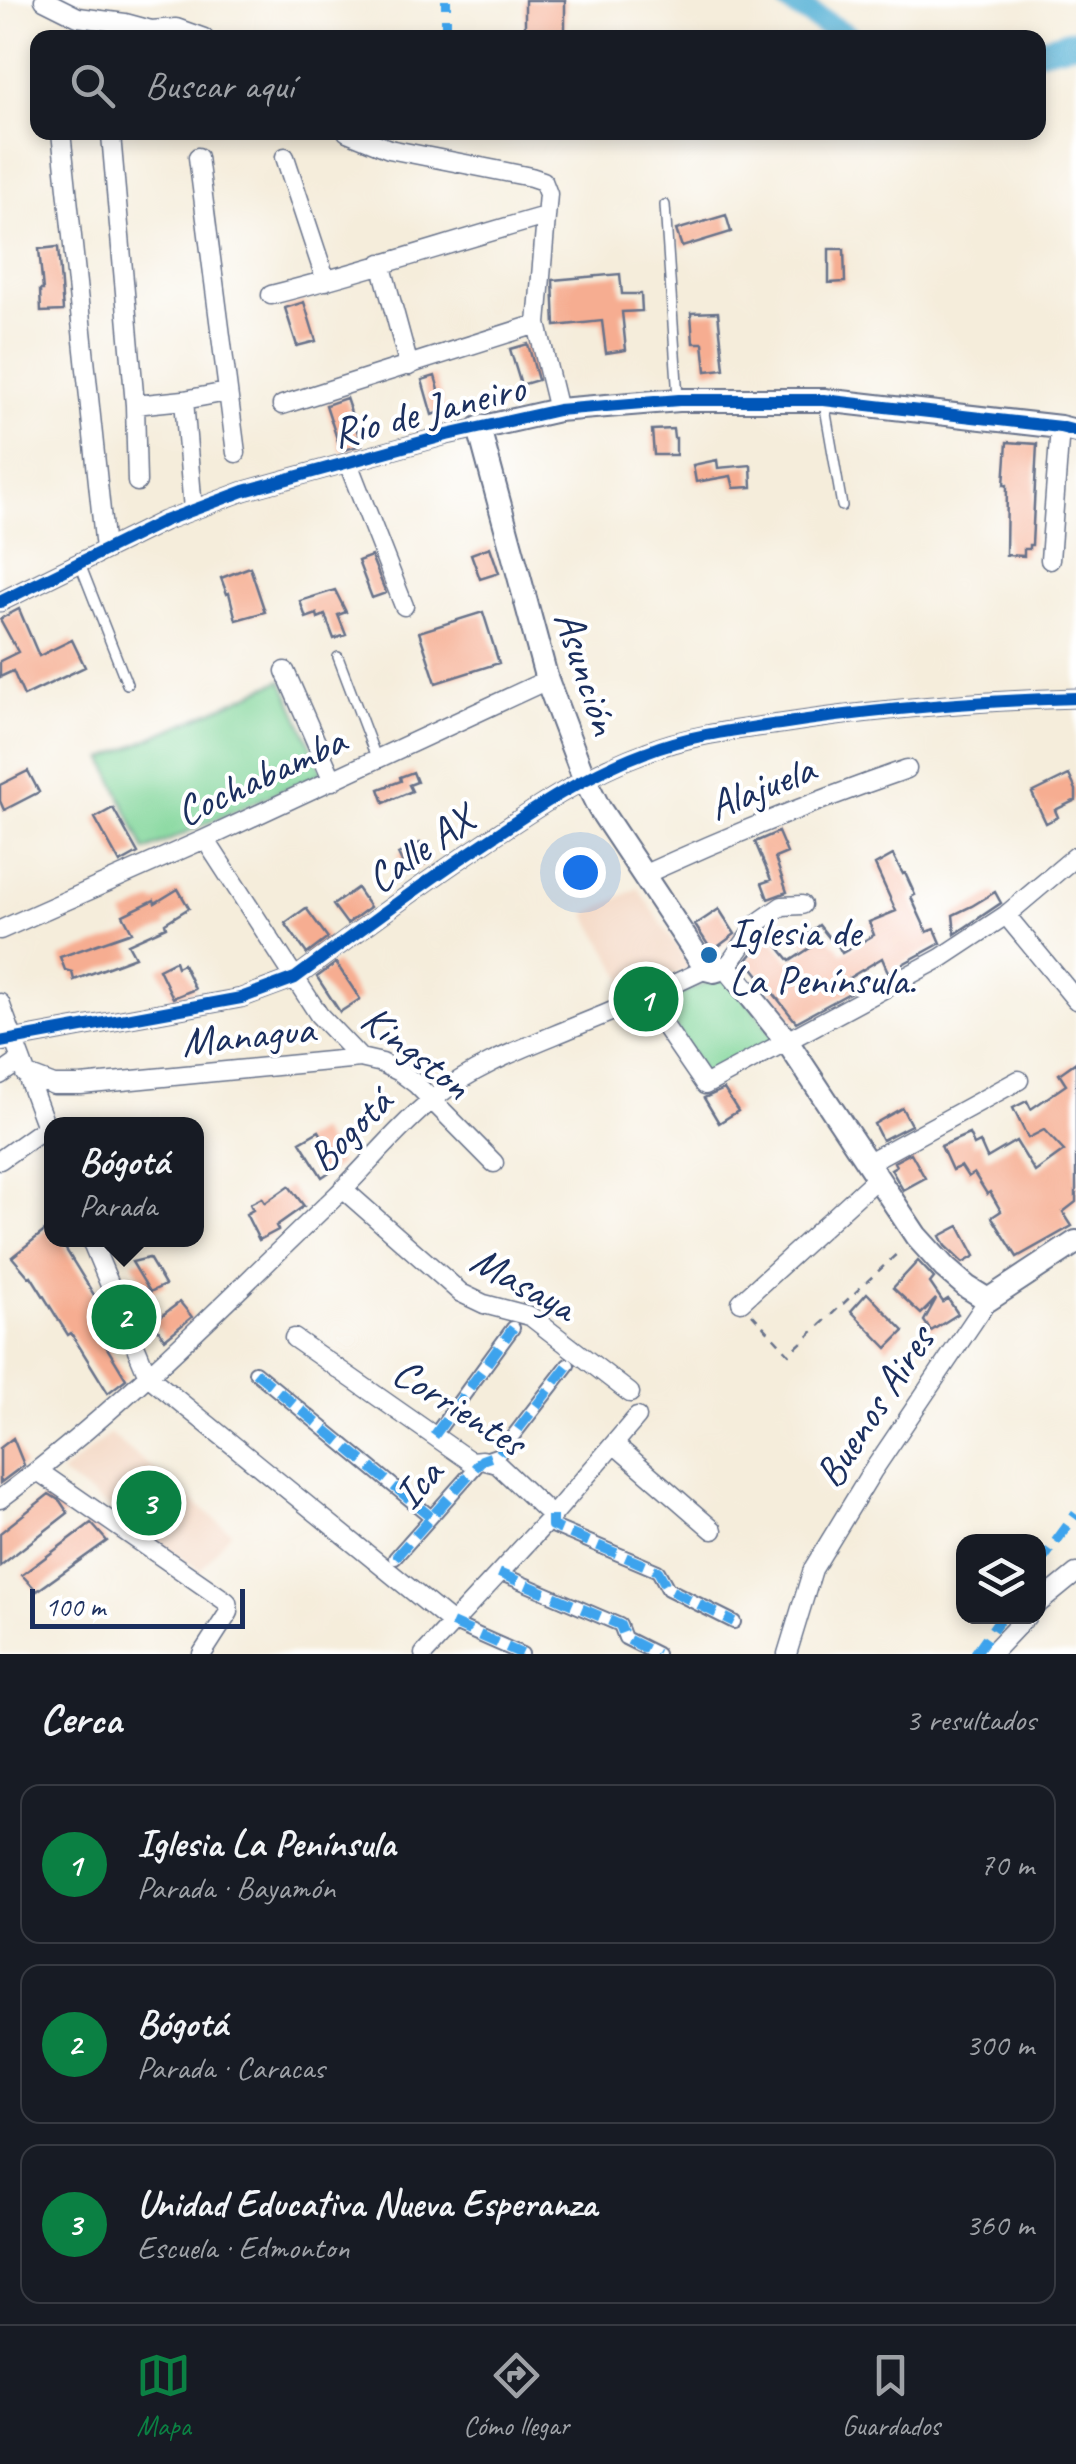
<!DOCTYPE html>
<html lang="es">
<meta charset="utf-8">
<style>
:root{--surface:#171b24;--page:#242831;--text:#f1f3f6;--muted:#9ea1a6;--line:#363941;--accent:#0b8043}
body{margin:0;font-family:Caveat,sans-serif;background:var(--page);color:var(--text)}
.controls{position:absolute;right:30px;bottom:30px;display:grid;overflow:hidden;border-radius:20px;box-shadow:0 5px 15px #0003}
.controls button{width:90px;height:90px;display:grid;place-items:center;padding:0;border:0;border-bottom:2px solid var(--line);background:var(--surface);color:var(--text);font:50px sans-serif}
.scale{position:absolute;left:30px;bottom:25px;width:215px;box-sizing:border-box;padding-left:10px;border:5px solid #1b2f5e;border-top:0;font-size:28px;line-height:35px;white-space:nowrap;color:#1b2f5e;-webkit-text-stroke:8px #fff;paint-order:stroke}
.you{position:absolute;left:580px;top:872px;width:35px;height:35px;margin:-25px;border:8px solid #fff;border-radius:50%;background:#1a73e8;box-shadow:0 0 0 15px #1a73e833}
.badge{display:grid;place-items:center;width:65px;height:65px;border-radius:50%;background:var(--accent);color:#fff;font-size:32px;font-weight:700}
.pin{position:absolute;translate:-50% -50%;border:5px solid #fff;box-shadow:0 2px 10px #0006}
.popup{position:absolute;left:44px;top:1117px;width:160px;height:130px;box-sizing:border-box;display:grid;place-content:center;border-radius:20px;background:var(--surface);filter:drop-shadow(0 2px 8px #0005);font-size:32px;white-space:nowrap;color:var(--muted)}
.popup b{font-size:38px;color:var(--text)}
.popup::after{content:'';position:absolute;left:50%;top:100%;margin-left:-20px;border:20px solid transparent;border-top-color:var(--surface)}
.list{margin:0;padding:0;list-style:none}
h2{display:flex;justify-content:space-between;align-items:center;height:130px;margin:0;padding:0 40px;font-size:42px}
h2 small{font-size:32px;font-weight:400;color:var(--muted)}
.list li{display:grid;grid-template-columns:65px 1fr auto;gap:30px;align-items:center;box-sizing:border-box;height:160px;margin:0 20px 20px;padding:0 20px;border:2px solid var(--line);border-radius:20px}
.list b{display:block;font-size:38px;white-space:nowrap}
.list p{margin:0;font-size:32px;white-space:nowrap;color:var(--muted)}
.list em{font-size:32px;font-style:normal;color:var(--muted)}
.icon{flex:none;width:55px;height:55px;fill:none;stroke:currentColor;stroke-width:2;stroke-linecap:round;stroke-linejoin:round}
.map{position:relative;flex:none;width:1076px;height:1654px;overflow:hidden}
.search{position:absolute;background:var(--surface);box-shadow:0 5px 15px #0003;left:30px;right:30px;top:30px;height:110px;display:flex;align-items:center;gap:25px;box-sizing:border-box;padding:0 35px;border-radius:20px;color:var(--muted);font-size:38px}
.sheet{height:670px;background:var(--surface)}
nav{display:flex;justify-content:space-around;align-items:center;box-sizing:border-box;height:140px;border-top:2px solid var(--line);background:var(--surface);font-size:28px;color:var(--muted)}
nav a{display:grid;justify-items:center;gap:5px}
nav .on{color:var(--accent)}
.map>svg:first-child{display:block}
.built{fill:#f3d4be}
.green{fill:#80d599;stroke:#4e827c;stroke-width:2.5}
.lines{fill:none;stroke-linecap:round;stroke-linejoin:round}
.river{stroke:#59b2d6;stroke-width:25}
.building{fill:#f6ad91}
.service-casing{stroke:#67728a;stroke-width:12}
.pedestrian-casing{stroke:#67728a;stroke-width:16}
.minor-casing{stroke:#67728a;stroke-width:21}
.tertiary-casing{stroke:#67728a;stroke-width:26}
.path{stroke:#67728a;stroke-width:2.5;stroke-dasharray:8 8;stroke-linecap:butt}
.service{stroke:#fff;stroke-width:9}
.pedestrian{stroke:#fff;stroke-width:12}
.minor{stroke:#fff;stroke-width:18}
.tertiary{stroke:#fff;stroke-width:22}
.quiet{stroke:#3da3ed;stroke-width:10;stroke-dasharray:20 10;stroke-linecap:butt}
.cycleway-casing{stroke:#fff;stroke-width:19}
.cycleway{stroke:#0057b8;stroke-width:12}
.poi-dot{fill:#1f6fb2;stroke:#fff;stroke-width:4}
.labels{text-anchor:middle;stroke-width:8;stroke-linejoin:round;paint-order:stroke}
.street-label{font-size:42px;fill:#1b2f5e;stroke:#fff}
.poi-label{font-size:42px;fill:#1b2f5e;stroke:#fff;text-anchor:start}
</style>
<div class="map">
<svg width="1076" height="1654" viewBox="0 0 1076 1654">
<rect width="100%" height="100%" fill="#fff"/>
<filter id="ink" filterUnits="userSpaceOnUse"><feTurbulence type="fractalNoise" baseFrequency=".01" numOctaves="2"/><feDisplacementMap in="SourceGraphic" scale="20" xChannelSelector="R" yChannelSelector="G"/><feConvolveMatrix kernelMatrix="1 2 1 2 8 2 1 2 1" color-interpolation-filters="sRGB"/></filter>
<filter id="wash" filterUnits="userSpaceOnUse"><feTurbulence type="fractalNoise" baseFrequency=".0048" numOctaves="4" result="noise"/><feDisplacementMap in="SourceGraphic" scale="40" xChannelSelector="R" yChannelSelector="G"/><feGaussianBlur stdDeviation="2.25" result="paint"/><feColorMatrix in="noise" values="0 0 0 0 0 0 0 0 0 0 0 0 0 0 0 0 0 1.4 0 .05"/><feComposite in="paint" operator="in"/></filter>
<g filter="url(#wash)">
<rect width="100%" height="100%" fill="#f5eddb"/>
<path class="built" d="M638,888L691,968L631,992L586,914Z
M110,1434L231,1532L200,1571L61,1474Z"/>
<path class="green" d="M282,680L323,772L145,851L104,759Z
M729,974L776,1039L705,1078L661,1001Z"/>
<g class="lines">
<path class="river" d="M788,0L849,38
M1038,50L1076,41"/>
</g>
<g id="blocks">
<path class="building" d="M525,0H565V35H525Z
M726,215L731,232L682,247L676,230Z
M58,247L63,311L41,312L40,290H43L39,249Z
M829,249H844L845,282L829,283Z
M620,274L622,294H641L642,311L622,312L626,350L606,353L602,321L555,326L553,280Z
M304,302L316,341L297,346L285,308Z
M718,312L724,369L706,371L703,343H693L691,313Z
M528,344L538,380L521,385L510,349Z
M435,376L445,411L432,415L422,380Z
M346,398L362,445L341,451L326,405Z
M673,429L674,438H676V455H654L652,430Z
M1007,442L1037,444L1032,545H1029V549H1024V556L1006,555L1007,485H1004Z
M717,460L718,468L751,465L752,487L734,488L731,476L696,482L693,465Z
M490,547L499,573L480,579L471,554Z
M371,556L386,593L372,598L358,561Z
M250,567L265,612L236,620L229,593L227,594L221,578Z
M335,590L346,612L338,615L346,635L334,639L325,615L318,618L317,614L306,618L300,601Z
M19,609L39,656L72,640L85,667L24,696L13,671L0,677V661L18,652L0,619Z
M483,612L499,663L436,683L419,632Z
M28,771L39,792L4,810L0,801V785Z
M413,772L417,782L409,785L412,791L384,803L379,789L401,781L400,777Z
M1069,775L1076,790V800L1055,810L1058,817L1046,823L1032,793Z
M113,808L138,853L120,863L95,818Z
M778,832L787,853L775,858L787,892L768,899L762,883L771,880L755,842Z
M420,843L430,861L407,873L398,854Z
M893,855L903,874L905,873L915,895L911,897L927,932L935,929L941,943L888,972L882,958L849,978L855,990L796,1022L747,960L768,934L790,961L810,948L802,938L819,925L835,945L837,944L842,953L874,935L869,922L896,911L875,865Z
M357,888L370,907L347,924L333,905Z
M178,889L189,908L165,923L166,927L128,944L135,957L74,980L72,972L65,970L60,957L132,932L123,915L154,900L155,903Z
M995,892L1001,903L955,934L953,915L972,906Z
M306,908L328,938L307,954L285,923Z
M719,909L735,934L712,951L695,925Z
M175,961L177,967L183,964L195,989L173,998L159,969Z
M336,963L360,999L340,1012L317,977Z
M1076,1062V1202L1063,1212L1072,1226L1017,1257L992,1217L1001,1211L990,1192L987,1194L974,1173L968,1177L961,1166L952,1170L941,1146L969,1134L974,1145L980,1142L987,1158L1016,1141L1035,1172L1064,1151L1044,1130L1028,1138L1013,1108L1027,1101L1031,1109L1066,1085L1059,1074Z
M724,1089L738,1111L719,1123L704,1098Z
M902,1108L911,1125L882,1140L874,1124Z
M319,1131L340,1165L322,1177L300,1142Z
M911,1153L925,1178L903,1190L891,1169L896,1166L894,1162Z
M289,1186L304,1206L276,1226L278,1230L259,1240L246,1214L253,1210L250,1204L262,1198L265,1203Z
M52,1225V1240H61L66,1246L65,1248L104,1311L90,1320L126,1379L108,1393L71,1333L68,1335L31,1276L29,1277L12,1257Z
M959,1226L975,1256L963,1263L945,1246L940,1236Z
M149,1258L165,1285L150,1292L132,1262Z
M918,1261L934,1278L930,1283L943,1302L948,1299L958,1314L931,1331L924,1321L936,1299L921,1314L893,1288Z
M867,1293L904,1331L887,1348L851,1311Z
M180,1302L192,1317L165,1339L153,1322Z
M13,1438L24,1465L0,1483V1448Z
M49,1494L60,1501L68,1513L0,1566V1533Z
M91,1523L107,1541L37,1591L22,1575Z"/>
</g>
</g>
<g filter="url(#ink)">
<use href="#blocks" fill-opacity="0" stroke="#67728a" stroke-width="2.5"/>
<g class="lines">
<g class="service-casing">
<path id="service" d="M665,205L678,398
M824,402L842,506
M80,564L127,684
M338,657L377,760"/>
</g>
<g class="pedestrian-casing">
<path id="pedestrian" d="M255,1372L430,1516
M434,1436L513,1328
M552,1516V1526L658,1571L668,1589L734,1622
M395,1558L482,1460L499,1454L568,1365
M499,1573L620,1625L625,1638L657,1654
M452,1623L522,1654"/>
</g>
<g class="minor-casing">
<path id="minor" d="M44,0L78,17L125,23L151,30L176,28L204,38
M61,132L105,549
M347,132L389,149L531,177L543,181L548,194L537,324L558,410
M111,135L135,405L137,482
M198,157L236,453
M285,157L326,281
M381,263L409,366
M271,295C363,272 453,242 545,216
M184,400L227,392
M135,405L184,400L193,510
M282,405L537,324
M348,463L404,606
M1050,560L1060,427
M0,602L164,521L244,491L447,435L479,428
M285,671L333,781
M205,839L319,1015L360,1058L382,1063L400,1072L416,1084L494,1163
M643,875C730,835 817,800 907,769
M1006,915L1076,1000
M0,930L205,839L547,680
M727,967L759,922L782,906L802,905
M646,999L705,1085L941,958L1006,915L1076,856
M0,1003L52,1143
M0,1042L241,998L295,978C356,933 417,887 481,845C534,809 586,774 646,752C689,735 735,730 780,724C878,709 977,701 1076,698
M25,1074L54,1085H81L360,1058
M0,1075L20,1061
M0,1160L45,1128
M867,1163L1019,1080
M343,1189L461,1293L484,1304L530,1316L630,1393
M91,1240L148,1376L452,1623
M741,1302L878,1177
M294,1338L470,1461L482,1460L497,1464L552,1516
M614,1444L713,1530
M38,1471L227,1602L229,1612L202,1654
M0,1499C122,1409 228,1299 337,1195C369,1164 398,1127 433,1099C475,1065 526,1047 574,1027C619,1009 662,990 706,969
M1038,1604L1076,1573
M424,1654L552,1516L637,1417
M787,1654L813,1569L872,1472L988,1300
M991,1654L1027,1616"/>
</g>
<g class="tertiary-casing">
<path id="tertiary" d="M1076,431L1060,427L824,400H679L558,410L479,428L547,680L584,778L599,808L706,969L714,971L727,967L786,1040L916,1236L945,1268L967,1287L988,1300L1076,1242"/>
</g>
<path class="path" d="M752,1314L789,1354L901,1250"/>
<use href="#service" class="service"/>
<use href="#pedestrian" class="pedestrian"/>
<use href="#minor" class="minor"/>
<use href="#tertiary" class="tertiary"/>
<path class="quiet" d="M446,38V0
M255,1372L430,1516
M434,1436L513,1328
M552,1516V1526L658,1571L668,1589L734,1622
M395,1558L482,1460L499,1454L568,1365
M1038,1566L1076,1514
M499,1573L620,1625L625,1638L657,1654
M452,1623L522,1654
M975,1654L1002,1616"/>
<g class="cycleway-casing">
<path id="cycleway" d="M0,602L164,521L244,491L447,435L558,410L679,400H824L1060,427L1076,431
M0,1042L241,998L295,978C356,933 417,887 481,845C534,809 586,774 646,752C689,735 735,730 780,724C878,709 977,701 1076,698"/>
</g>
<use href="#cycleway" class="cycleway"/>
</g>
</g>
<circle class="poi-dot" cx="709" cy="955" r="10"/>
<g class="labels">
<g class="street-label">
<text transform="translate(428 409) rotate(-14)" y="15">Río de Janeiro</text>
<text transform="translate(588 672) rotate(72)" y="15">Asunción</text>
<text transform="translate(260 775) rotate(-25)" y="15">Cochabamba</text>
<text transform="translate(761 786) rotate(-22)" y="15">Alajuela</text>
<text transform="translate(419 848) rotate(-35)" y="15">Calle AX</text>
<text transform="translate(248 1034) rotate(-6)" y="15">Managua</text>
<text transform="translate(417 1051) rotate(38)" y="15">Kingston</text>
<text transform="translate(349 1129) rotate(-45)" y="15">Bogotá</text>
<text transform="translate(524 1282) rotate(29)" y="15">Masaya</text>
<text transform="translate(460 1406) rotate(32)" y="15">Corrientes</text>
<text transform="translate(873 1406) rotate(-57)" y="15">Buenos Aires</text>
<text transform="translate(417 1483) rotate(-48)" y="15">Ica</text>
</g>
<g class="poi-label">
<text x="729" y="946">Iglesia de<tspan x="729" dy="48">La Península.</tspan></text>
</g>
</g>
</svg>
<div class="controls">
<button><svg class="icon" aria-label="layers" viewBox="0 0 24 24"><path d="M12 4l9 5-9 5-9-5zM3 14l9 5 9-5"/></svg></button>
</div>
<div class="scale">100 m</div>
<div class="you"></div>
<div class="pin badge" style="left:646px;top:999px">1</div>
<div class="pin badge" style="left:124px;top:1317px">2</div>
<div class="popup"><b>Bógotá</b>Parada</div>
<div class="pin badge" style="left:149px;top:1503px">3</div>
<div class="search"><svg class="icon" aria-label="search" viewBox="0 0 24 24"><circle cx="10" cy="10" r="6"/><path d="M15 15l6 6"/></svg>Buscar aquí</div>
</div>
<section class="sheet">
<h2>Cerca<small>3 resultados</small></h2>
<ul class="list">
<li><span class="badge">1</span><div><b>Iglesia La Península</b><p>Parada · Bayamón</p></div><em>70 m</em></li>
<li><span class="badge">2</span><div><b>Bógotá</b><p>Parada · Caracas</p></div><em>300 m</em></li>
<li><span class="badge">3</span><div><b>Unidad Educativa Nueva Esperanza</b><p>Escuela · Edmonton</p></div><em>360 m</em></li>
</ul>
</section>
<nav>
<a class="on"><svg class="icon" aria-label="map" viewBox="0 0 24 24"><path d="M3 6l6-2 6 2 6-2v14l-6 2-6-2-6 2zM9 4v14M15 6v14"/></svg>Mapa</a>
<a><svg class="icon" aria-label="directions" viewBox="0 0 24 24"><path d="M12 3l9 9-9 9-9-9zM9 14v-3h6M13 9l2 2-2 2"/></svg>Cómo llegar</a>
<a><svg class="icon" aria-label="saved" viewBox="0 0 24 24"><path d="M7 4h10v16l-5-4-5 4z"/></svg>Guardados</a>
</nav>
